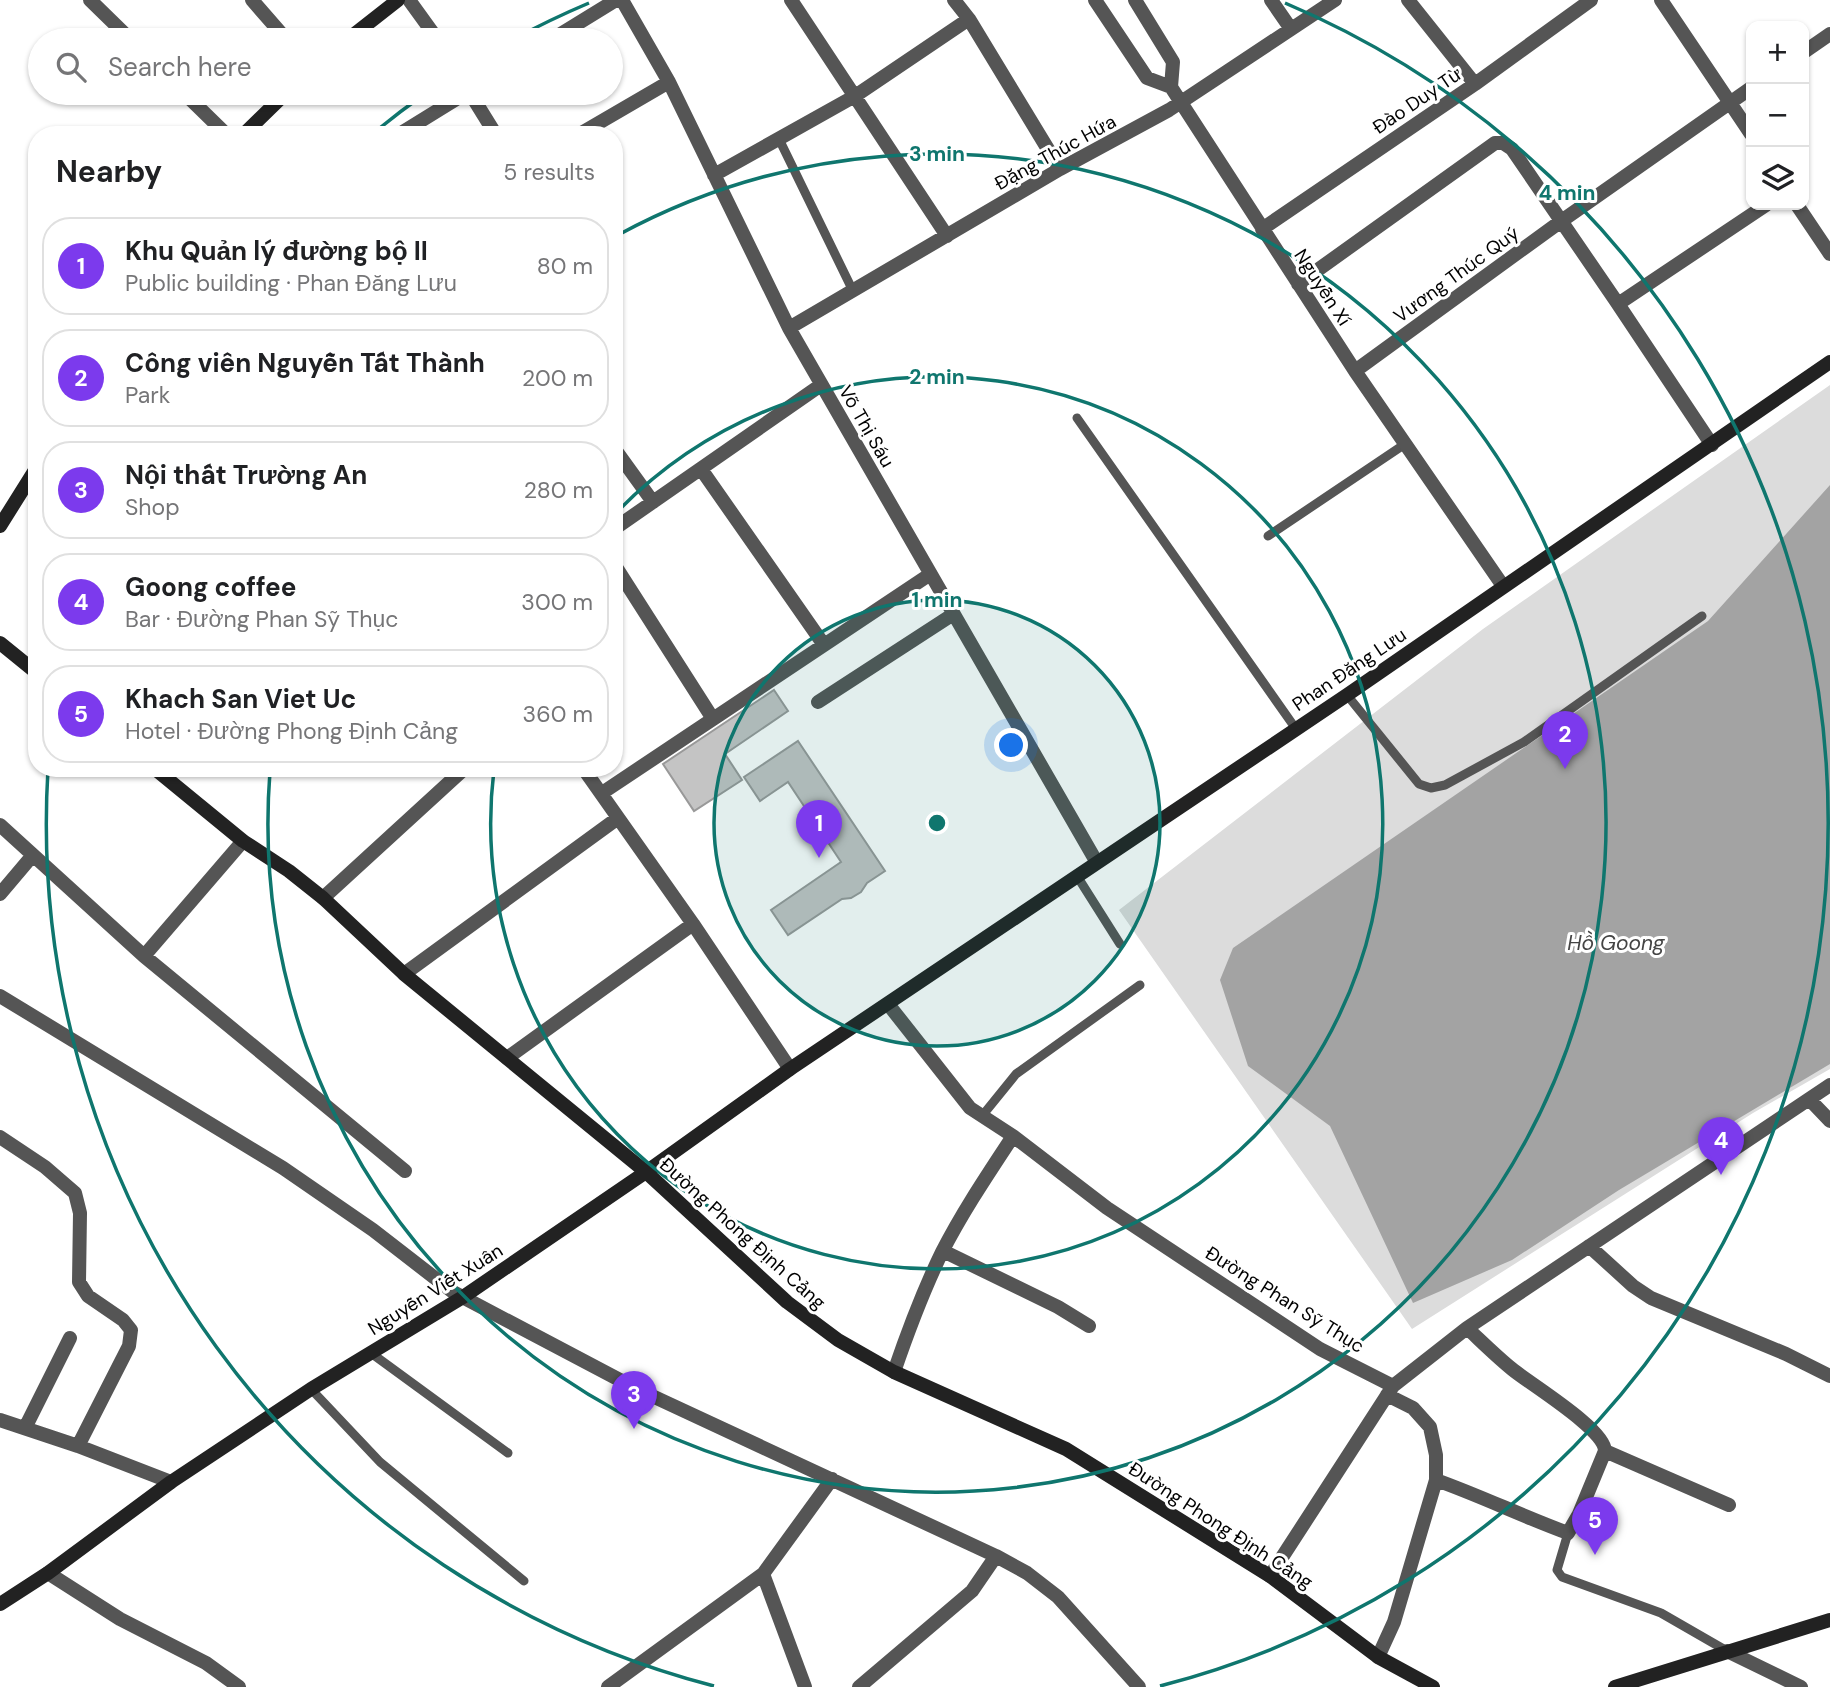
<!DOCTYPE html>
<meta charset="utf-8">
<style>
:root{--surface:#fff;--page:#f2f2f2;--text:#202124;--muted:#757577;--line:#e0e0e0;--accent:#7c3aed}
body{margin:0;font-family:"DM Sans",sans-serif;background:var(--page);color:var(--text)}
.controls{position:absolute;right:21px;top:21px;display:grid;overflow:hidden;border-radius:14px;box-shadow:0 2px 5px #0004}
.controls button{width:63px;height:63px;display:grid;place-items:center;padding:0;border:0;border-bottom:2px solid var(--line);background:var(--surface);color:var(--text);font:35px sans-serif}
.you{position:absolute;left:1012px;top:746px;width:24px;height:24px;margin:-18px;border:5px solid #fff;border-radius:50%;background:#1a73e8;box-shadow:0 0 0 10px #1a73e833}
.badge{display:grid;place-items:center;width:46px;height:46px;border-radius:50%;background:var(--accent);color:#fff;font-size:23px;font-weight:700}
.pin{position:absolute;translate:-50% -58px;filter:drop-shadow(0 2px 4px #0008)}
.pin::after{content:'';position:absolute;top:37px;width:24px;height:21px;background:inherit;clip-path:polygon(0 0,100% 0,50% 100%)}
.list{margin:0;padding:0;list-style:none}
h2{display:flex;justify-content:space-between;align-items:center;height:91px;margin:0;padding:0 28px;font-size:30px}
h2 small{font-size:23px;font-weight:400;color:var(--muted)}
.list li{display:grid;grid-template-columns:46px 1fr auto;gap:21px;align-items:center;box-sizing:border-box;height:98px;margin:0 14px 14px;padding:0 14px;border:2px solid var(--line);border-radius:28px}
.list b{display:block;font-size:26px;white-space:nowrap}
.list p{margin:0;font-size:23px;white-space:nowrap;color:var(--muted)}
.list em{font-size:23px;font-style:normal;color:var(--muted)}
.icon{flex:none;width:38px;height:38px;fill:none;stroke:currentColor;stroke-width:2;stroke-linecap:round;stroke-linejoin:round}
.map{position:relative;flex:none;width:1830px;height:1687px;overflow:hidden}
.search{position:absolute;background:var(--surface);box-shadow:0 2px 5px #0004;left:28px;top:28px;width:595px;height:77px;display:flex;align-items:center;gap:18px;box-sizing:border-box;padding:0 24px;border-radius:38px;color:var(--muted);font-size:26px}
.panel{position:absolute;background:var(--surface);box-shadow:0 2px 5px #0004;left:28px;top:126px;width:595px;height:651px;border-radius:28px}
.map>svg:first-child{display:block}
.green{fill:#dcdcdc}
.water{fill:#a3a3a3}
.building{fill:#c4c4c4;stroke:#999;stroke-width:2}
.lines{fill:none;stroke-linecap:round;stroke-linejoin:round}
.lane{stroke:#555;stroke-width:9}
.street{stroke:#555;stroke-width:14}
.secondary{stroke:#222;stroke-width:14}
.ring{fill:none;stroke:#0f766e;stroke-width:3.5}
.labels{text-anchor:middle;stroke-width:6;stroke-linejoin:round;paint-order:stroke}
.street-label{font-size:19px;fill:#000;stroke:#fff}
.water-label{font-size:21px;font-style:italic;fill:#444;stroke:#fff}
.centre{fill:#0f766e;stroke:#fff;stroke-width:3.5}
.ring-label{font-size:21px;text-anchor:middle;font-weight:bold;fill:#0f766e;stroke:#fff;stroke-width:6;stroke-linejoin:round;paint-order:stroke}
</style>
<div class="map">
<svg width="1830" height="1687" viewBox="0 0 1830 1687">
<rect width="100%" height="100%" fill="#fff"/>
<path class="green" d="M1830,385V1069L1753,1113L1412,1329L1119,910L1483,629Z"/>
<path class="water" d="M1830,485V1064L1619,1190L1512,1260L1413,1303L1330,1126L1248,1066L1220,980L1233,948L1708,621Z"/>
<path class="building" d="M774,690L788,711L725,754L742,780L694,811L663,764Z
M798,741L885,871L867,883L861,892L851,898L842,899L788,935L771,910L841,862L788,782L760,801L744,777Z"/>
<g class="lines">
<path class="lane" d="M779,139L853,291
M1077,418L1296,729
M1268,536L1405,444
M1347,695L1419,784L1431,788L1445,785L1524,742L1702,616
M1077,876L1120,944
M982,1116L1016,1074L1140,985
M371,1353L508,1453
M311,1389L380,1462L524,1581
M1568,1533L1557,1570L1562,1577L1661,1613L1727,1651"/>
<path class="street" d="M90,0L131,40
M252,0L287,40
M409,0L438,40
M622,0L669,82L789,328L1096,861
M791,0L947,236
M954,0L969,19L1060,169
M1095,0L1147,78L1171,87
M1135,0L1173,62L1171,87L1355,371L1503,586
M1271,0L1291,29
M1408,0L1475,84
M1661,0L1751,134
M551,40L616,0
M1804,52L1830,34
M184,93L227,135
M470,93L496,135
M398,135L466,93
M578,135L669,82
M714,175L855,96L969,19
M1797,205L1830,254
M1262,229L1475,84L1591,0
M1298,284L1495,143H1503L1512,149L1618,304L1766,205
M1618,304L1712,445
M789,328L1060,169L1169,110L1335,0
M614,335L616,337
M1355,371L1560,222L1751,88
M614,448L653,502
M701,469L824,645
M614,529L821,385
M614,564L713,719
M818,702L952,615
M583,768L693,924L790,1069
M602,793L929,575
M0,825L144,956L405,1171
M0,894L33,855
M323,898L465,768
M144,956L243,841
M404,974L618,818
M0,996L283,1168L373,1230L453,1292L635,1388L996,1556L1027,1573L1058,1597L1139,1687
M888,1004L970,1108L1013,1136L1107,1208L1320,1349L1393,1386
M507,1058L693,924
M1809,1099L1830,1121
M0,1137L45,1167L75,1193L80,1213L79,1282L88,1296L123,1320L131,1330L129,1346L78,1446
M1589,1246L1633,1286L1651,1298L1786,1354L1830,1376
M943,1251L1058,1307L1089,1326
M894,1372C908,1331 923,1291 942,1252C963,1211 988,1174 1013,1136
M0,1420L78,1446L171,1482
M25,1428L70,1338
M1605,1451L1729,1505
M1436,1480C1481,1496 1524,1517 1568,1533L1579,1514L1605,1451C1605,1429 1530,1384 1512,1369C1496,1356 1482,1342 1467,1328
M48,1573L120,1619L206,1663L239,1687
M763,1574L805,1687
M1270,1576L1393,1386L1467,1328L1830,1085
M1727,1651L1801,1687
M1378,1657L1394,1622L1436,1480V1455L1430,1427L1413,1408L1387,1395
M608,1687L763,1574L832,1479
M859,1687L972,1591L996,1556"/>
<path class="secondary" d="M347,40L398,0
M243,135L286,93
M0,526L37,467
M0,643L37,673
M154,768L243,841L289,871L323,898L404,974L646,1172L787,1302L838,1340L894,1372L1066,1449L1270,1576L1378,1657L1433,1687
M0,1604L48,1573L171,1482L311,1389L463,1297L646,1172L790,1069L1347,695L1830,362
M1615,1687L1830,1620"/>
</g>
<circle cx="937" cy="823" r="223" fill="#0f766e" fill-opacity=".12"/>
<g class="ring">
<circle cx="937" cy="823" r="223"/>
<path d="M616 513A446 446 0 1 1 494 769"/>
<path d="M618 235A669 669 0 1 1 270 771"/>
<path d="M714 1686A891 891 0 0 1 48 769M376 131A891 891 0 0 1 426 93M512 40A891 891 0 0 1 589 3M1285 3A891 891 0 0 1 1160 1686"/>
</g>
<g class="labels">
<g class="street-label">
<text transform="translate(1417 100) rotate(-34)" y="7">Đào Duy Từ</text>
<text transform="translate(1055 152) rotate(-29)" y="7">Đặng Thúc Hứa</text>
<text transform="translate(1456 274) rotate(-36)" y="7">Vương Thúc Quý</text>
<text transform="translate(1323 287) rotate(57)" y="7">Nguyễn Xí</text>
<text transform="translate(867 426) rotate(60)" y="7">Võ Thị Sáu</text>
<text transform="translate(1349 669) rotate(-34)" y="7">Phan Đăng Lưu</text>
<text transform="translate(743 1233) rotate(42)" y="7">Đường Phong Định Cảng</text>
<text transform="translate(435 1289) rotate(-32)" y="7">Nguyễn Viết Xuân</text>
<text transform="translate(1285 1299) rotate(32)" y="7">Đường Phan Sỹ Thục</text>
<text transform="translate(1221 1525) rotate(33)" y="7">Đường Phong Định Cảng</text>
</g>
<g class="water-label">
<text x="1616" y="950">Hồ Goong</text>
</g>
</g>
<circle cx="937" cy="823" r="10" class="centre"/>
<g class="ring-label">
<text x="937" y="161">3 min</text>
<text x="1567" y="200">4 min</text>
<text x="937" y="384">2 min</text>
<text x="937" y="607">1 min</text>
</g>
</svg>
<div class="controls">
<button>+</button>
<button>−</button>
<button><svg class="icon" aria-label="layers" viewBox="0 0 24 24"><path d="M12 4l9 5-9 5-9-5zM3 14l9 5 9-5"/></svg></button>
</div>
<div class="you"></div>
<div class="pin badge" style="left:819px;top:858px">1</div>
<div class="pin badge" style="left:1565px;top:769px">2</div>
<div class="pin badge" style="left:634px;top:1429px">3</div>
<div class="pin badge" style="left:1721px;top:1175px">4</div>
<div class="pin badge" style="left:1595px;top:1555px">5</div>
<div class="search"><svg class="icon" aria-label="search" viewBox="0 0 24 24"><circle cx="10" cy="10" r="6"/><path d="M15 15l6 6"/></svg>Search here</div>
<section class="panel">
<h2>Nearby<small>5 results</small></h2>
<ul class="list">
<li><span class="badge">1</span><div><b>Khu Quản lý đường bộ II</b><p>Public building · Phan Đăng Lưu</p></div><em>80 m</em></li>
<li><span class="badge">2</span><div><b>Công viên Nguyễn Tất Thành</b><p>Park</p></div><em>200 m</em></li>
<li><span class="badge">3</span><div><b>Nội thất Trường An</b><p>Shop</p></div><em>280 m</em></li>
<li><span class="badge">4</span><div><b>Goong coffee</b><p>Bar · Đường Phan Sỹ Thục</p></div><em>300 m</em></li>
<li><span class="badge">5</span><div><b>Khach San Viet Uc</b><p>Hotel · Đường Phong Định Cảng</p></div><em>360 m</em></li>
</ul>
</section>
</div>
